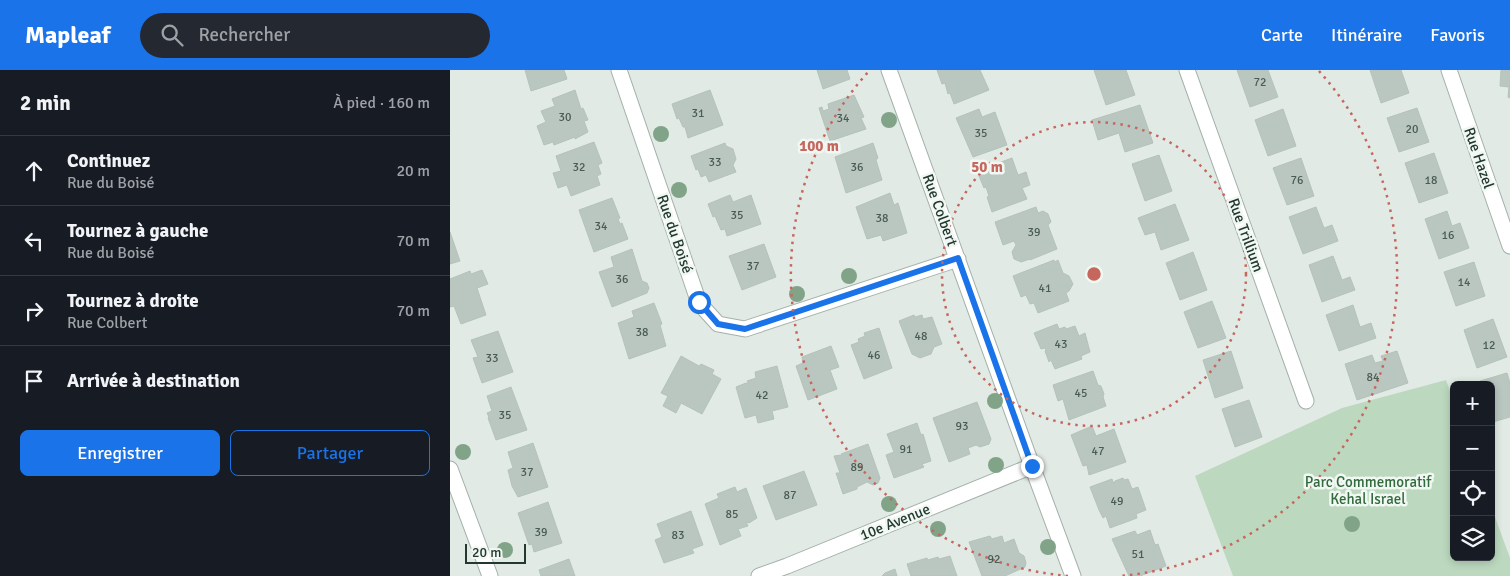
<!DOCTYPE html>
<html lang="fr">
<meta charset="utf-8">
<style>
:root{--surface:#171b24;--page:#242831;--text:#f1f3f6;--muted:#9ea1a6;--line:#363941;--accent:#1a73e8}
body{margin:0;font-family:Signika,sans-serif;background:var(--page);color:var(--text)}
.controls{position:absolute;right:15px;bottom:15px;display:grid;overflow:hidden;border-radius:8px;box-shadow:0 2px 8px #0003}
.controls button{width:45px;height:45px;display:grid;place-items:center;padding:0;border:0;border-bottom:1px solid var(--line);background:var(--surface);color:var(--text);font:25px sans-serif}
.scale{position:absolute;left:15px;bottom:12px;width:61px;box-sizing:border-box;padding-left:5px;border:2px solid #23392f;border-top:0;font-size:14px;line-height:18px;white-space:nowrap;color:#23392f;-webkit-text-stroke:4px #f1f7f3;paint-order:stroke}
.stop{position:absolute;width:15px;height:15px;margin:-11px;border:4px solid #1a73e8;border-radius:50%;background:#fff}
.stop.end{background:#1a73e8;border-color:#fff;box-shadow:0 1px 5px #0008}
.list{margin:0;padding:0;list-style:none}
h2{display:flex;justify-content:space-between;align-items:center;height:65px;margin:0;padding:0 20px;font-size:21px}
h2 small{font-size:16px;font-weight:400;color:var(--muted)}
.list li{display:grid;grid-template-columns:32px 1fr auto;gap:15px;align-items:center;box-sizing:border-box;height:70px;padding:0 20px;border-top:1px solid var(--line)}
.list b{display:block;font-size:19px;white-space:nowrap}
.list p{margin:0;font-size:16px;white-space:nowrap;color:var(--muted)}
.list em{font-size:16px;font-style:normal;color:var(--muted)}
.actions{display:flex;gap:10px;padding:15px 20px}
.actions a{flex:1;padding:11px 0;border:1px solid var(--accent);border-radius:8px;text-align:center;font-size:18px;color:var(--accent)}
.actions .main{background:var(--accent);color:#fff}
.icon{flex:none;width:28px;height:28px;fill:none;stroke:currentColor;stroke-width:2;stroke-linecap:round;stroke-linejoin:round}
.map{position:relative;flex:none;width:1060px;height:506px;overflow:hidden}
header{display:flex;align-items:center;gap:30px;box-sizing:border-box;height:70px;padding:0 25px;background:var(--accent);color:#fff}
header strong{font-size:24px}
nav{display:flex;gap:28px;margin-inline-start:auto;font-size:18px}
.search{width:350px;height:45px;background:var(--page);display:flex;align-items:center;gap:12px;box-sizing:border-box;padding:0 18px;border-radius:28px;color:var(--muted);font-size:19px}
main{display:flex}
aside{flex:1;background:var(--surface)}
.map>svg:first-child{display:block}
.green{fill:#bcd9bf}
.building{fill:#bac7c0;stroke:#b4c3ba}
.lines{fill:none;stroke-linecap:round;stroke-linejoin:round}
.minor-casing{stroke:#a4b1aa;stroke-width:17}
.minor{stroke:#fff;stroke-width:15}
.tree{fill:#81a489}
.route{stroke:#1a73e8;stroke-width:6}
.ring{fill:none;stroke:#c6675e;stroke-width:2.5;stroke-dasharray:2.5 5}
.labels{text-anchor:middle;stroke-width:5;stroke-linejoin:round;paint-order:stroke}
.number-label{font-size:12px;fill:#495c53}
.street-label{font-size:15px;fill:#23392f;stroke:#f1f7f3}
.park-label{font-size:15px;fill:#326b3e;stroke:#f1f7f3}
.centre{fill:#c6675e;stroke:#f1f7f3;stroke-width:2.5}
.ring-label{font-size:15px;text-anchor:middle;font-weight:bold;fill:#c6675e;stroke:#f1f7f3;stroke-width:5;stroke-linejoin:round;paint-order:stroke}
</style>
<header>
<strong>Mapleaf</strong>
<div class="search"><svg class="icon" aria-label="search" viewBox="0 0 24 24"><circle cx="10" cy="10" r="6"/><path d="M15 15l6 6"/></svg>Rechercher</div>
<nav><a>Carte</a><a>Itinéraire</a><a>Favoris</a></nav>
</header>
<main>
<aside>
<h2>2 min<small>À pied · 160 m</small></h2>
<ul class="list">
<li><svg class="icon" aria-label="ahead" viewBox="0 0 24 24"><path d="M12 20V5M6 11l6-6 6 6"/></svg><div><b>Continuez</b><p>Rue du Boisé</p></div><em>20 m</em></li>
<li><svg class="icon" aria-label="left" viewBox="0 0 24 24"><path d="M17 20v-9H6M10 6l-5 5 5 5"/></svg><div><b>Tournez à gauche</b><p>Rue du Boisé</p></div><em>70 m</em></li>
<li><svg class="icon" aria-label="right" viewBox="0 0 24 24"><path d="M7 20v-9h11M14 6l5 5-5 5"/></svg><div><b>Tournez à droite</b><p>Rue Colbert</p></div><em>70 m</em></li>
<li><svg class="icon" aria-label="arrive" viewBox="0 0 24 24"><path d="M6 21V4h12l-3 4 3 4H6"/></svg><div><b>Arrivée à destination</b></div></li>
</ul>
<div class="actions"><a class="main">Enregistrer</a><a>Partager</a></div>
</aside>
<div class="map">
<svg width="1060" height="506" viewBox="0 0 1060 506">
<rect width="100%" height="100%" fill="#e1eae4"/>
<path class="green" d="M996,310L1004,332V487H1041V436L1060,488V506H783L745,406L892,338Z"/>
<path class="building" d="M75,0H114L117,9L81,21Z
M367,0H397L400,9L373,19Z
M487,0H530L539,20L504,34L500,23L498,24L495,13L492,14Z
M644,0H676L685,25L656,35Z
M787,0H818L828,27L800,37Z
M920,0H951L959,23L931,33Z
M1051,0H1060V28L1058,27L1059,17L1050,16Z
M125,20L131,39L133,38L138,50L134,51L138,62L125,69V67L104,75L103,72L94,75L87,56L96,52L91,41L105,36L102,29Z
M260,20L273,55L238,68L235,57H233L229,48L227,49L222,34Z
M404,25L414,47L411,48L416,59L380,71L369,38L372,37L373,41L379,39L378,34Z
M690,35L703,73L675,82L669,63L648,70L642,50Z
M967,38L979,72L949,82L937,48Z
M529,39L532,47L545,42L557,75L523,87L506,48Z
M833,39L846,76L818,86L805,50Z
M144,72L152,93L148,95L151,104L147,106L150,115L121,126L117,115L108,118L103,103L111,101L106,86Z
M275,73L276,76L283,79L286,89L283,95L286,102L259,112L256,105L251,107L248,99L246,100L241,86Z
M423,73L428,88L426,90L432,110L396,123L385,87Z
M984,83L998,123L969,133L955,93Z
M709,85L722,121L695,131L682,94Z
M562,88L568,105L576,102L580,115L572,118L577,129L542,142L537,127L539,126L536,117L534,118L527,101Z
M851,88L864,126L837,135L823,98Z
M440,123L444,135L448,133L457,163L433,171L431,165L417,169L406,137Z
M280,125L283,132L301,125L311,154L277,166L275,159L271,160L265,146L263,147L258,134Z
M162,128L170,148L168,149L170,154L172,153L178,169L144,182L129,140Z
M725,134L739,170L711,180L705,162L695,165L688,148Z
M586,137L588,143L593,141L598,144L601,152L598,155L607,179L580,190V189L571,192L564,189L562,182L566,175L564,171L553,175L545,152Z
M866,137L874,158L882,155L888,171L853,184L839,147Z
M997,141L1002,156L1010,153L1019,178L989,189L975,149Z
M0,162L10,191L0,194Z
M314,174L326,207L292,220L279,186Z
M182,179L192,211L197,213L199,218L197,223L162,237L149,202L164,197L161,187Z
M743,182L757,220L730,230L716,193Z
M883,186L892,210L900,207L905,220L872,232L859,195Z
M604,190L605,192L608,190L613,203L619,206L623,214L619,221L616,223L619,231L588,243L584,233L580,234L576,225L571,227L563,206Z
M1024,192L1035,226L1006,236L994,202Z
M32,200L38,214L27,218L36,245L11,254L4,236L0,237V209L20,201L21,204Z
M762,231L776,268L748,278L734,242Z
M204,233L212,254L210,255L216,276L179,289L168,253L184,247L182,241Z
M903,235L910,257L921,253L926,268L889,281L876,245Z
M464,245L465,247L472,245L473,249L482,247L492,274L484,277L481,284L470,288L462,284L449,251Z
M1043,249L1057,287L1027,298L1014,260Z
M607,254L609,259L615,257L616,259L625,256L629,266L635,263L640,282L631,286L632,289L605,299L601,290L599,292L595,281L596,280L595,278L591,279L584,263Z
M429,258L442,298L414,309L401,275L409,272L408,269L415,266L414,263Z
M48,261L63,302L32,313L23,288L28,287L21,270Z
M381,276L389,297L380,300L387,319L358,330L346,296L353,293L352,287Z
M781,281L793,318L765,328L753,290Z
M947,281L958,313L907,330L895,294L922,285L925,293L933,291L931,286Z
M231,286L249,296L251,294L264,300L262,304L271,309L252,344L231,333L226,343L213,336L218,326L211,323Z
M327,296L338,337L322,341L324,349L308,353L306,345L295,348L286,317L296,313L299,314L297,311L306,308L305,302Z
M643,301L648,315L651,316L654,324L653,327L656,336L619,350L613,329L608,331L603,315Z
M1057,303L1060,313V347L1043,352L1041,346V315H1031L1030,311Z
M61,317L77,360L46,370L38,348L39,347L37,343L42,341L37,326Z
M799,330L812,367L785,377L772,339Z
M527,332L541,369L539,374L530,377L526,375L518,378L520,384L499,392L483,348Z
M467,353L471,365L473,364L481,391L472,394L474,397L444,408L436,385L444,382L437,364Z
M642,356L646,366L664,359L676,392L639,405L637,395L633,396L621,365Z
M83,373L98,417L68,427L62,416L58,400L63,398L58,382Z
M418,374L430,408L428,413L423,415L417,412L407,417V419L393,424L386,403H390L384,386L392,385L391,384Z
M354,401L367,435L326,450L313,416Z
M673,408L674,410L678,409L682,419L688,417L696,440L686,444L687,448L660,458L656,446L653,448L649,440L640,417L662,409L664,414L665,411Z
M285,417L287,422L296,418L307,448L299,453L296,452L298,456L288,459L291,466L270,475L255,434L269,428L267,424Z
M98,432L112,473L84,482L82,474L79,475L68,443Z
M241,441L253,475L242,479L244,483L214,493L205,470L212,467L207,454Z
M700,460L705,475L708,474L716,496L690,506H679L662,469L685,461L687,465Z
M540,466L542,469L552,466L554,473L564,469L569,483L574,486L576,493L575,497L555,506H532L519,472Z
M500,486L507,506H461L457,494L477,488L478,490L488,487L489,489Z
M119,489L125,506H91L89,500Z
M445,499L447,506H432L435,503Z"/>
<g class="lines">
<g class="minor-casing">
<path id="minor" d="M169,0L249,233L268,254L295,259L508,189
M439,0L582,396L623,506
M737,0L856,331
M999,0L1060,176
M0,399L40,506
M309,506L337,496L582,396"/>
</g>
<use href="#minor" class="minor"/>
</g>
<g class="tree">
<circle cx="439" cy="50" r="8"/>
<circle cx="211" cy="64" r="8"/>
<circle cx="229" cy="120" r="8"/>
<circle cx="399" cy="206" r="8"/>
<circle cx="347" cy="224" r="8"/>
<circle cx="545" cy="331" r="8"/>
<circle cx="13" cy="382" r="8"/>
<circle cx="546" cy="395" r="8"/>
<circle cx="439" cy="434" r="8"/>
<circle cx="902" cy="454" r="8"/>
<circle cx="488" cy="459" r="8"/>
<circle cx="598" cy="477" r="8"/>
<circle cx="55" cy="480" r="8"/>
</g>
<g class="lines">
<path class="route" d="M249,232L268,254L295,259L508,188L582,396"/>
</g>
<g class="ring">
<circle cx="644" cy="204" r="152"/>
<path d="M618 506A303 303 0 0 1 419 1M869 1A303 303 0 0 1 670 506"/>
</g>
<g class="labels">
<g class="number-label">
<text x="810" y="16">72</text>
<text x="248" y="47">31</text>
<text x="115" y="51">30</text>
<text x="393" y="52">34</text>
<text x="962" y="63">20</text>
<text x="531" y="67">35</text>
<text x="265" y="96">33</text>
<text x="129" y="101">32</text>
<text x="407" y="101">36</text>
<text x="847" y="114">76</text>
<text x="981" y="114">18</text>
<text x="287" y="149">35</text>
<text x="432" y="152">38</text>
<text x="151" y="160">34</text>
<text x="584" y="166">39</text>
<text x="998" y="169">16</text>
<text x="303" y="200">37</text>
<text x="172" y="213">36</text>
<text x="1014" y="216">14</text>
<text x="595" y="222">41</text>
<text x="192" y="266">38</text>
<text x="471" y="270">48</text>
<text x="611" y="278">43</text>
<text x="1039" y="279">12</text>
<text x="424" y="289">46</text>
<text x="42" y="292">33</text>
<text x="923" y="311">84</text>
<text x="631" y="327">45</text>
<text x="312" y="329">42</text>
<text x="55" y="349">35</text>
<text x="512" y="360">93</text>
<text x="456" y="383">91</text>
<text x="648" y="385">47</text>
<text x="407" y="401">89</text>
<text x="77" y="406">37</text>
<text x="340" y="429">87</text>
<text x="667" y="435">49</text>
<text x="282" y="448">85</text>
<text x="91" y="466">39</text>
<text x="228" y="469">83</text>
<text x="688" y="488">51</text>
<text x="544" y="493">92</text>
</g>
<g class="street-label">
<text transform="translate(1029 88) rotate(71)" y="5">Rue Hazel</text>
<text transform="translate(490 140) rotate(70)" y="5">Rue Colbert</text>
<text transform="translate(225 164) rotate(71)" y="5">Rue du Boisé</text>
<text transform="translate(796 165) rotate(70)" y="5">Rue Trillium</text>
<text transform="translate(445 452) rotate(-22)" y="5">10e Avenue</text>
</g>
<g class="park-label">
<text x="918" y="417">Parc Commemoratif<tspan x="918" dy="17">Kehal Israel</tspan></text>
</g>
</g>
<circle cx="644" cy="204" r="8" class="centre"/>
<g class="ring-label">
<text x="369" y="81">100 m</text>
<text x="537" y="102">50 m</text>
</g>
</svg>
<div class="controls">
<button>+</button>
<button>−</button>
<button><svg class="icon" aria-label="locate" viewBox="0 0 24 24"><circle cx="12" cy="12" r="6"/><path d="M12 2v4M12 18v4M2 12h4M18 12h4"/></svg></button>
<button><svg class="icon" aria-label="layers" viewBox="0 0 24 24"><path d="M12 4l9 5-9 5-9-5zM3 14l9 5 9-5"/></svg></button>
</div>
<div class="scale">20 m</div>
<div class="stop" style="left:249px;top:232px"></div>
<div class="stop end" style="left:582px;top:396px"></div>
</div>
</main>
